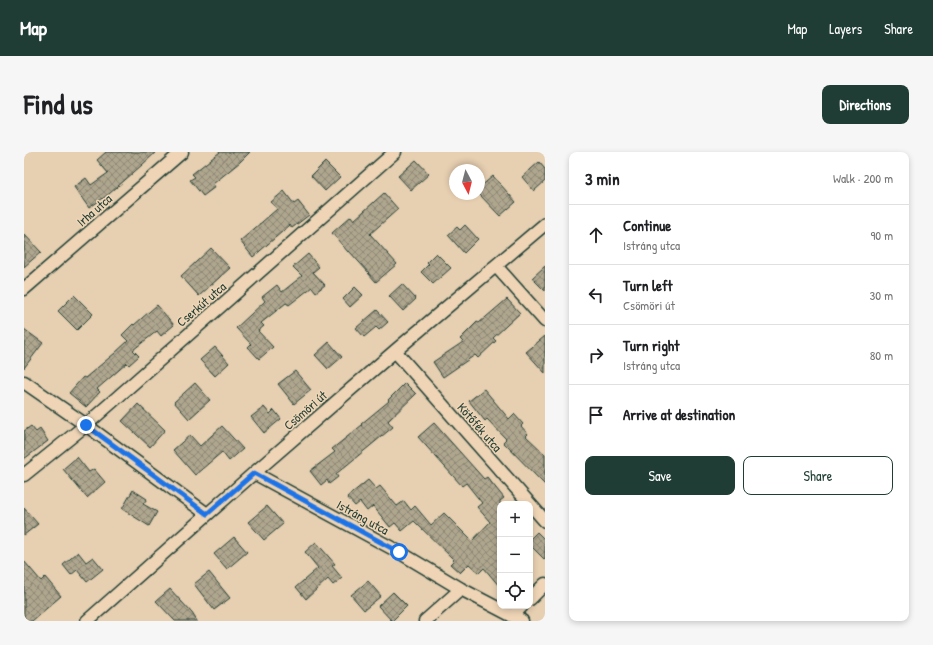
<!DOCTYPE html>
<meta charset="utf-8">
<style>
:root{--surface:#fff;--page:#f6f6f6;--text:#202124;--muted:#757577;--line:#e0e0e0;--accent:#1f3d34}
body{margin:0;font-family:"Patrick Hand",sans-serif;background:var(--page);color:var(--text)}
.controls{position:absolute;right:12px;bottom:12px;display:grid;overflow:hidden;border-radius:8px;box-shadow:0 2px 6px #0003}
.controls button{width:36px;height:36px;display:grid;place-items:center;padding:0;border:0;border-bottom:1px solid var(--line);background:var(--surface);color:var(--text);font:20px sans-serif}
.compass{position:absolute;left:425px;top:12px;width:36px;height:36px;border-radius:50%;background:var(--surface);box-shadow:0 2px 6px #0003;rotate:173deg}
.stop{position:absolute;width:12px;height:12px;margin:-9px;border:3px solid #1a73e8;border-radius:50%;background:#fff}
.stop.end{background:#1a73e8;border-color:#fff;box-shadow:0 1px 4px #0008}
.list{margin:0;padding:0;list-style:none}
h2{display:flex;justify-content:space-between;align-items:center;height:52px;margin:0;padding:0 16px;font-size:17px}
h2 small{font-size:13px;font-weight:400;color:var(--muted)}
.list li{display:grid;grid-template-columns:26px 1fr auto;gap:12px;align-items:center;box-sizing:border-box;height:60px;padding:0 16px;border-top:1px solid var(--line)}
.list b{display:block;font-size:15px;white-space:nowrap}
.list p{margin:0;font-size:13px;white-space:nowrap;color:var(--muted)}
.list em{font-size:13px;font-style:normal;color:var(--muted)}
.actions{display:flex;gap:8px;padding:12px 16px}
.actions a{flex:1;padding:9px 0;border:1px solid var(--accent);border-radius:8px;text-align:center;font-size:14px;color:var(--accent)}
.actions .main{background:var(--accent);color:#fff}
.icon{flex:none;width:22px;height:22px;fill:none;stroke:currentColor;stroke-width:2;stroke-linecap:round;stroke-linejoin:round}
.map{position:relative;flex:none;width:521px;height:469px;overflow:hidden;border-radius:8px}
header{display:flex;align-items:center;gap:24px;box-sizing:border-box;height:56px;padding:0 20px;background:var(--accent);color:#fff}
header strong{font-size:19px}
nav{display:flex;gap:22px;margin-inline-start:auto;font-size:14px}
.intro{display:flex;align-items:center;justify-content:space-between;box-sizing:border-box;height:96px;padding:0 24px}
h1{margin:0;font-size:28px}
.button{padding:10px 18px;border-radius:8px;background:var(--accent);color:#fff;font-size:14px;font-weight:700}
main{display:flex;gap:24px;padding:0 24px}
aside{flex:1;background:var(--surface);border-radius:8px;box-shadow:0 2px 6px #0003}
.map>svg:first-child{display:block}
.building{fill:url(#building-cross-hatch);stroke:#1f3d34}
.lines{fill:none;stroke-linecap:round;stroke-linejoin:round}
.minor-casing{stroke:#1f3d34;stroke-width:15}
.minor{stroke:#efd5b6;stroke-width:12}
.route{stroke:#1a73e8;stroke-width:5}
.labels{text-anchor:middle;stroke-width:3;stroke-linejoin:round;paint-order:stroke}
.street-label{font-size:13px;fill:#1f3d34;stroke:#efd5b6}
</style>
<header>
<strong>Map</strong>
<nav><a>Map</a><a>Layers</a><a>Share</a></nav>
</header>
<div class="intro"><h1>Find us</h1><a class="button">Directions</a></div>
<main>
<div class="map">
<svg width="521" height="469" viewBox="0 0 521 469">
<defs>
<pattern id="building-cross-hatch" width="8" height="8" patternUnits="userSpaceOnUse"><rect width="8" height="8" fill="#afa68e"/><path d="M0 0l8 8M0 8l8-8" fill="none" stroke="#8e8875"/></pattern>
</defs>
<rect width="100%" height="100%" fill="#e7cfb1"/>
<filter id="ink" filterUnits="userSpaceOnUse"><feTurbulence type="fractalNoise" baseFrequency=".025" numOctaves="2"/><feDisplacementMap in="SourceGraphic" scale="8" xChannelSelector="R" yChannelSelector="G"/><feConvolveMatrix kernelMatrix="1 2 1 2 8 2 1 2 1" color-interpolation-filters="sRGB"/></filter>
<g filter="url(#ink)">
<path class="building" d="M82,0H132L118,13L85,42L65,56L50,35L62,26L67,33L84,21L73,8Z
M196,0H226L216,10L189,32L191,35L179,44L166,28L171,25L168,22Z
M392,8L405,22L387,38L374,24Z
M301,10L316,25L301,39L287,24Z
M515,10L521,17V29L510,39L498,25Z
M469,24L492,50L476,64L455,42V36Z
M260,39L270,52L274,49L285,63L268,76L266,73L229,105L216,89L253,57L247,50Z
M360,41L374,57L346,82L373,112L352,130L344,121H345L325,99L324,100L308,81L327,64L330,68Z
M441,73L454,87L440,101L424,83L433,75L436,78Z
M0,82L17,100L0,115Z
M187,96L206,116L175,144L157,124Z
M412,101L427,116L409,132L397,120L405,112L403,110Z
M284,102L295,115L289,120L301,133L292,140L288,135L265,153L262,151L237,171L240,174L234,179L249,195L235,207L224,195L227,192L212,176L241,149L238,145L253,133L258,140L278,124L269,115Z
M521,114V139L508,126Z
M378,132L392,147L379,159L365,144Z
M331,135L339,143L326,155L319,147Z
M50,143L69,162L53,178L34,159Z
M483,147L496,161L469,186L472,189L454,206L451,203L419,225L409,210L439,190L436,187L453,170L455,171Z
M133,153L150,173L137,184L133,179L109,198L115,204L105,213L103,211L73,237L76,240L62,255L45,241L59,225L61,226L91,201L104,189L98,183L109,172L110,173Z
M353,158L364,170L355,178L352,175L340,185L332,176Z
M0,177L19,191L0,216Z
M521,184V221L502,200Z
M305,190L318,205L304,217L291,203Z
M191,195L205,211L191,224L176,208Z
M271,219L287,238L270,252L254,232Z
M171,231L186,248L165,267L150,250Z
M381,231L392,242L364,269L369,275L312,322L314,325L305,332L303,328L297,333L286,319L311,300L308,297L338,273L337,272L365,249L364,248Z
M460,237L485,267L490,262L499,272L497,274L504,282L502,284L521,302V333L479,290L482,287L463,267L461,269L445,249Z
M114,252L141,278L126,295L98,269Z
M240,255L246,262L250,258L257,267L240,281L227,265Z
M410,271L460,327L463,325L480,346L476,349V435L460,416L455,421L445,412L436,421L426,412L430,408L390,369L378,379L371,371L366,375L349,354L343,359L336,350L331,354L323,345L344,328L352,337L356,334L373,354L380,349L387,358L391,354L407,373L420,361L448,389L466,370L453,355L458,351L442,331L438,334L394,285Z
M7,274L12,280L16,277L24,289L0,307V279Z
M198,274L219,297L205,309L198,300L171,323L149,298L166,283L176,294Z
M53,305L65,320L70,317L81,330L63,346L39,317Z
M109,338L123,347L119,352L133,360L125,374L98,357Z
M243,354L259,372L240,388L224,370Z
M0,356L14,372L0,383Z
M513,380L521,388V408L506,393V387Z
M210,385L223,400L203,417L190,402Z
M292,390L311,412L308,414L318,426L309,433L304,427L282,447L272,435L294,416L281,400Z
M54,400L62,410L69,405L79,417L63,430L53,418L47,423L39,413Z
M0,409L17,429L21,425L37,444L8,469H0Z
M185,420L206,446L190,458L170,432Z
M344,429L357,444L340,458L327,443Z
M146,437L168,461L173,469H151L132,449Z
M369,440L383,454L368,469L354,454Z"/>
<g class="lines">
<g class="minor-casing">
<path id="minor" d="M472,114L521,169
M0,137L158,0
M371,199L521,369
M0,230L62,273L183,362
M230,321L375,400L437,437L498,469
M0,323L62,273L371,0
M506,447L521,432
M488,464L498,454
M63,469L230,321L371,199L521,72
M401,469L437,437"/>
</g>
<use href="#minor" class="minor"/>
</g>
</g>
<g class="lines" filter="url(#ink)">
<path class="route" d="M62,273L183,362L230,321L375,400"/>
</g>
<g class="labels">
<g class="street-label">
<text transform="translate(70 58) rotate(-41)" y="5">Irha utca</text>
<text transform="translate(177 152) rotate(-41)" y="5">Cserkút utca</text>
<text transform="translate(281 258) rotate(-41)" y="5">Csömöri út</text>
<text transform="translate(456 275) rotate(49)" y="5">Kötőfék utca</text>
<text transform="translate(339 365) rotate(29)" y="5">Istráng utca</text>
</g>
</g>
</svg>
<div class="controls">
<button>+</button>
<button>−</button>
<button><svg class="icon" aria-label="locate" viewBox="0 0 24 24"><circle cx="12" cy="12" r="6"/><path d="M12 2v4M12 18v4M2 12h4M18 12h4"/></svg></button>
</div>
<svg class="compass" viewBox="-18 -18 36 36"><path d="M0-13l5 13h-10z" fill="#e53935"/><path d="M0 13l5-13h-10z" fill="#757577"/></svg>
<div class="stop" style="left:375px;top:400px"></div>
<div class="stop end" style="left:62px;top:273px"></div>
</div>
<aside>
<h2>3 min<small>Walk · 200 m</small></h2>
<ul class="list">
<li><svg class="icon" aria-label="ahead" viewBox="0 0 24 24"><path d="M12 20V5M6 11l6-6 6 6"/></svg><div><b>Continue</b><p>Istráng utca</p></div><em>90 m</em></li>
<li><svg class="icon" aria-label="left" viewBox="0 0 24 24"><path d="M17 20v-9H6M10 6l-5 5 5 5"/></svg><div><b>Turn left</b><p>Csömöri út</p></div><em>30 m</em></li>
<li><svg class="icon" aria-label="right" viewBox="0 0 24 24"><path d="M7 20v-9h11M14 6l5 5-5 5"/></svg><div><b>Turn right</b><p>Istráng utca</p></div><em>80 m</em></li>
<li><svg class="icon" aria-label="arrive" viewBox="0 0 24 24"><path d="M6 21V4h12l-3 4 3 4H6"/></svg><div><b>Arrive at destination</b></div></li>
</ul>
<div class="actions"><a class="main">Save</a><a>Share</a></div>
</aside>
</main>
